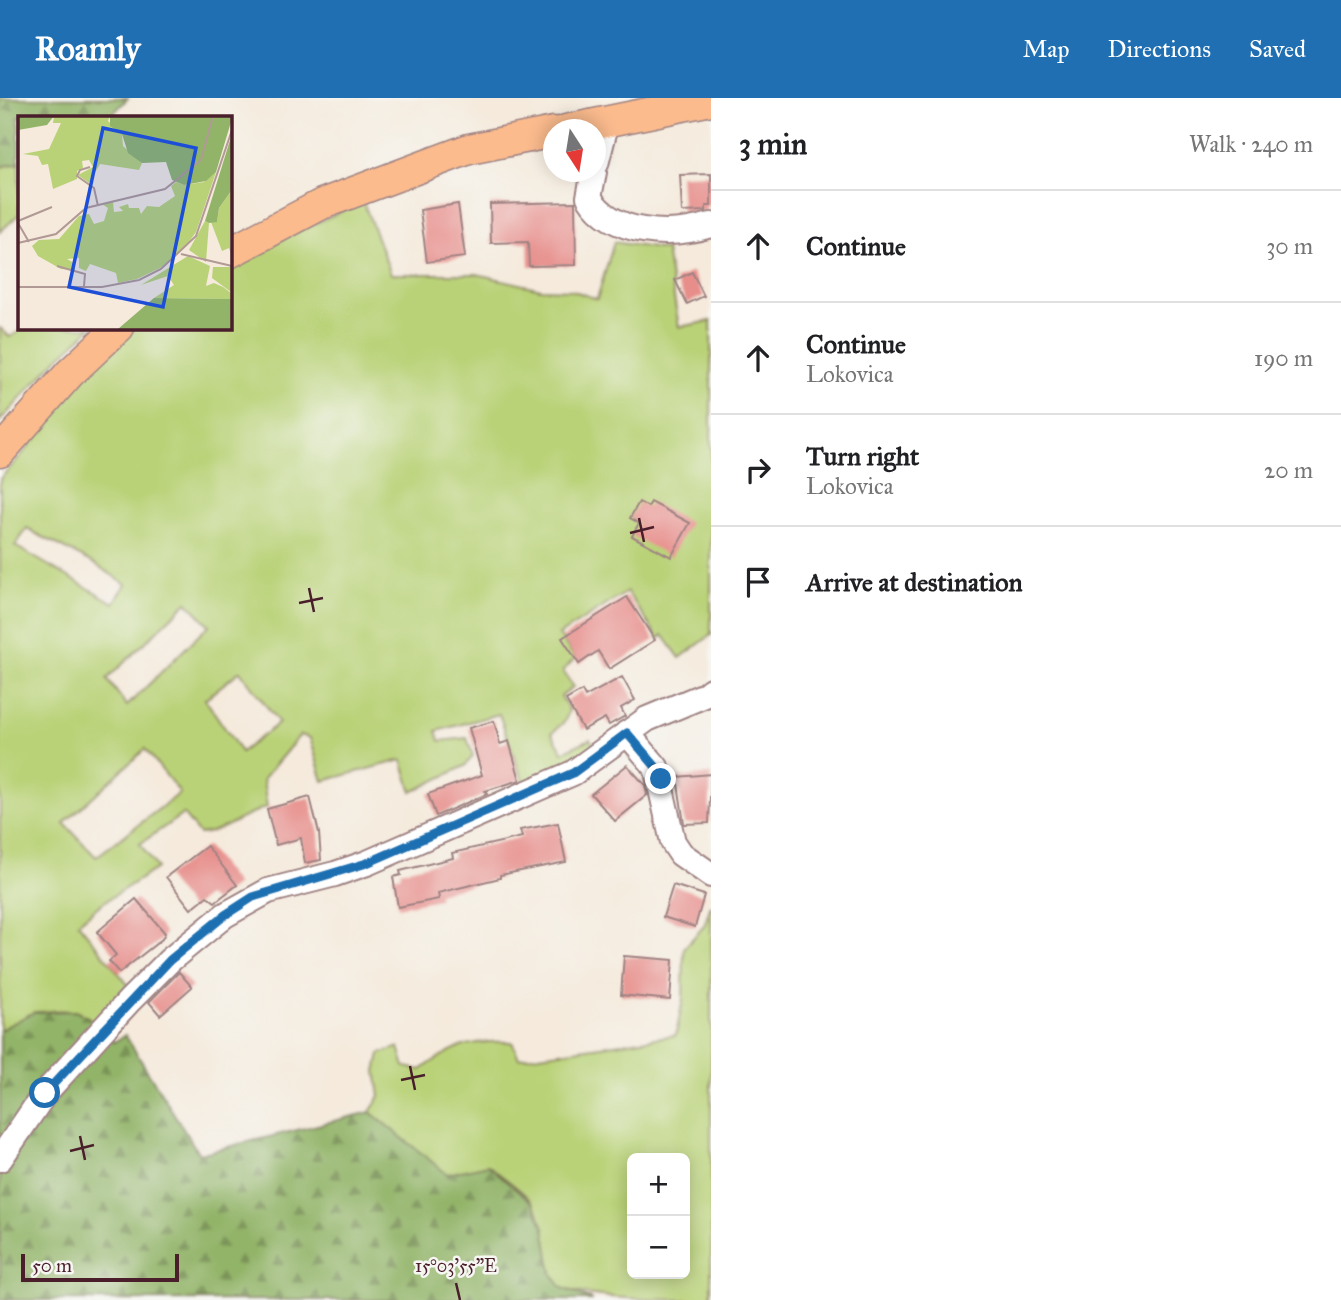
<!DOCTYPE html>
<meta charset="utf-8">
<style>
:root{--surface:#fff;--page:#f6f6f6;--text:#202124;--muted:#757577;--line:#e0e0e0;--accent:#1f6fb2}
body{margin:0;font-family:"IM FELL Great Primer",serif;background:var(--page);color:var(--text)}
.controls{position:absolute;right:21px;bottom:21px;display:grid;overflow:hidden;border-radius:10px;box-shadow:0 4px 18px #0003}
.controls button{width:63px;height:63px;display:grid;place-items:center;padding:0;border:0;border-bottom:2px solid var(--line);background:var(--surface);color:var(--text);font:35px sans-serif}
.compass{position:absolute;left:543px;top:21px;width:63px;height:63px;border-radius:50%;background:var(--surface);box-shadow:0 4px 18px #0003;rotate:168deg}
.scale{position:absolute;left:21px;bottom:18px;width:158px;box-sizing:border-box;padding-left:7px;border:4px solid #4a1f2b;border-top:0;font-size:19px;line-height:24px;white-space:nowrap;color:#4a1f2b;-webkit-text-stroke:5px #f6f6f2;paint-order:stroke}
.stop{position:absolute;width:21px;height:21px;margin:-16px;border:5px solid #1f6fb2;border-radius:50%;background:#fff}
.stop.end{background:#1f6fb2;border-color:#fff;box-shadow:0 2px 7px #0008}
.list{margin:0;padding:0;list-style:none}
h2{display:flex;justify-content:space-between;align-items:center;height:91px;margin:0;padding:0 28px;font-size:30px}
h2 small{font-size:23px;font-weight:400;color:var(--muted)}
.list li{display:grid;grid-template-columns:46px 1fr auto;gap:21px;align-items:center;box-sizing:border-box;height:112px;padding:0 28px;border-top:2px solid var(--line)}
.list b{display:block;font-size:26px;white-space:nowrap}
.list p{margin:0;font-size:23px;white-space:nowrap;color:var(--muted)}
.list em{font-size:23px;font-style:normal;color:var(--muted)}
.icon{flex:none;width:38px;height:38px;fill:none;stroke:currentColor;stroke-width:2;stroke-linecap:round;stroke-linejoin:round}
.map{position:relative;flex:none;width:711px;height:1202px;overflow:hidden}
header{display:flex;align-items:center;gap:42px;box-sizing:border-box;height:98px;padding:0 35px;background:var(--accent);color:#fff}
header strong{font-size:33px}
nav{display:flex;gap:38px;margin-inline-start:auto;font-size:24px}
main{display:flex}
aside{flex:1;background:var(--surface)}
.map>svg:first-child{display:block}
.green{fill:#b9d277;stroke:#827851;stroke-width:2;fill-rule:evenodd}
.forest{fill:url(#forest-firs);stroke:#6e6a4a;stroke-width:2}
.building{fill:#e78e8b}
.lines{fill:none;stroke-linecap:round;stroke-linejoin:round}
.minor-casing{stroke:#a08484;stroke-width:28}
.major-casing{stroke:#a08484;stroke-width:33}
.minor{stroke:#fff;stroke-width:24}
.major{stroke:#fbbb8d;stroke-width:30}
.route{stroke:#1f6fb2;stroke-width:9}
.ticks{fill:none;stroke:#4a1f2b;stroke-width:2.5}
.inset-road{fill:none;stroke:#b19995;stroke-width:2}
.view{fill:#1d4ed8;fill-opacity:0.15;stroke:#1d4ed8;stroke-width:3.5}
.inset-edge{fill:none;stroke:#4a1f2b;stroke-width:3.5}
.ticks-label{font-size:18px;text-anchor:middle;fill:#4a1f2b;stroke:#f6f6f2;stroke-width:5;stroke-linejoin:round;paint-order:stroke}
</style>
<header>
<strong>Roamly</strong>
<nav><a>Map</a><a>Directions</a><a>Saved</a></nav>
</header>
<main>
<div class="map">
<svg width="711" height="1202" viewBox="0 0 711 1202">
<defs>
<pattern id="forest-firs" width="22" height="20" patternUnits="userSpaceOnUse" patternTransform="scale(1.75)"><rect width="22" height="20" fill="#92b468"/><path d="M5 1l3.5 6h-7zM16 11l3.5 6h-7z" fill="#799256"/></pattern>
</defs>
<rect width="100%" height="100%" fill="#f6f6f2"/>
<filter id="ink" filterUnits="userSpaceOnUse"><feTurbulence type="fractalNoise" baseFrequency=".0143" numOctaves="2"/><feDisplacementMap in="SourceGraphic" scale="14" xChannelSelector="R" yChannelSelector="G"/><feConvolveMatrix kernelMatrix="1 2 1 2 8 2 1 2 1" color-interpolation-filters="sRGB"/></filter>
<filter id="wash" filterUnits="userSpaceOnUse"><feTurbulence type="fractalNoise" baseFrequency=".00686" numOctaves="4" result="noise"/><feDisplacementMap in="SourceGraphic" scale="28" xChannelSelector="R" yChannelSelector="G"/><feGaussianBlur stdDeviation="1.57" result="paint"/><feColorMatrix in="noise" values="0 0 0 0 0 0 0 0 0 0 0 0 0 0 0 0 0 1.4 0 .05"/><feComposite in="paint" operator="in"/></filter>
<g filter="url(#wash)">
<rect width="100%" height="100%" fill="#f5eadc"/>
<path class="green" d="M19,65V116L0,134V69Z
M363,103L391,176H477L541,191L571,192L597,201L614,144L666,152L679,229L711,223V537L680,560L663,537L659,541L627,494L559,537L575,560L563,573L573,589L561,598L569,612L565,623L552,635L563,654L590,641L597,651L525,688L499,616L437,633L440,643L467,640L473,658L465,668L412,694L402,662L323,683L310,640L300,637L263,681L267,709C244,717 223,734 199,736L183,716L140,746L157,770L101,806L78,825L130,889L96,930C71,898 30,916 0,932V381L27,351L65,293L111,249L137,229H229V166ZM27,431L90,463L126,486L114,505L15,448ZM187,504L209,527L127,608L107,581ZM240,573L279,625L241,654L205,601ZM145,651L180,695L96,759L64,725Z
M26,229H92L55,263L0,323V230L10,239Z
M711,807V1202C673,1202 593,1202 562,1190C543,1175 550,1128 533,1105C522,1091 502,1079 488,1067L448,1077L370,1014L380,998L376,973L380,956L399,949L405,969L421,972C454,947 471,942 512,944L519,960L676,937L683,901L684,850L704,828ZM632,1060H685V1176H632Z"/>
<path class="forest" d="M0,0H128L110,19H19V65L0,69Z
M75,913L88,919L114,944L125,937L199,1056L370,1014L447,1076L488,1067L533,1105L544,1129L552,1176L562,1190L593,1202H0V932L34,914Z"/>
<g id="blocks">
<path class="building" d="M711,76V108H706V113L682,114L680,77Z
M575,104L576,167L529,168L528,144L491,145L490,106Z
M458,106L465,159L427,164L420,112Z
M692,174L704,198L687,206L675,182Z
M639,404L648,409L651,404L690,425L671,459L632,438L639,425L630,420Z
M627,499L655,542L609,571L598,553L579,566L562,540Z
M622,579L635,602L621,610L625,618L609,627L605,620L583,632L566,602L582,593L585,599Z
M494,623L500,646L509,643L520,682L485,693L487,696L436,718L428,696L482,677L469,630Z
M627,667L645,687L647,697L615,723L591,696Z
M711,676L709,725L684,726L677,679Z
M310,699L319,735L321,762L305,765L301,740L276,747L267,711Z
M558,725L566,764L500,777V780L438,795L439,801L398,809L393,779L401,777L400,773L453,760L452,755L522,739L520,732Z
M207,748L237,787L215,804L207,798L191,811L166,779Z
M673,787L704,797L695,829L663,819Z
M136,801L165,835L162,841L119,875L109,863L116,857L97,834Z
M624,858L673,862L670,902L621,897Z
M179,874L192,889L160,917L149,904Z"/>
</g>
</g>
<g filter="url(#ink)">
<use href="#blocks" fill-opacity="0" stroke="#a08484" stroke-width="2"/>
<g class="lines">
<g class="minor-casing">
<path id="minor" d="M596,66L607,23
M594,74L589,99C613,138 671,139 711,127
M627,635L656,669L673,744L681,756L711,777
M0,1061L45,995L129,903L170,862L225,817L268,793L335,776L367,765L550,685L573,675L647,621L705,597L711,592"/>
</g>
<g class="major-casing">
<path id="major" d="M566,32L711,2
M229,155L322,106L469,51L554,34
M0,354L70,275L119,229"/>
</g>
<use href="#minor" class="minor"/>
<use href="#major" class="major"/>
</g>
</g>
<g class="lines" filter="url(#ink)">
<path class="route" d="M45,995L170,862L225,817L253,799L367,765L550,685L573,675L627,635L656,669L661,681"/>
</g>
<path class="ticks" d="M639,420L644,444M630,435L654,429M309,490L314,514M299,505L323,500M410,968L415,992M401,982L425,977M80,1038L85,1062M70,1053L94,1047M456,1185L460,1202"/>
<g transform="translate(18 18)">
<rect width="214" height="214" fill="#f5eadc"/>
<path d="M36,0H92L90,5L104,18L105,30L124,47L121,54L82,48L71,67L60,59L75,51L71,44L64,45L65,52L59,55V63L35,73L30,48L24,49L20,40L5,38L31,33L43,7H35ZM198,56L178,116L168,130L144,151L119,163L100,167L98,157L72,148L68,155L61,152V142L49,143L56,147L57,154L43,153L20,140L14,130L21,124L41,123L61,100L71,98L76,108L86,105L90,92L84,88L95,86L96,96L105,95L101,91L110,88L111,92H121L123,98L129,90L141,91L157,80L153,70L158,66L166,69L186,66ZM213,75L212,130L213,138L211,132L204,135L193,106H199L201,92ZM187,105L191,107L188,146L171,134ZM170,140L192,150L188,170L196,167L205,171L213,177V183L136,182L156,169L150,160L123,169ZM195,151H213V176L194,162Z" fill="#b9d277"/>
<path d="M0,0H36L29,9L0,14ZM92,0H214L213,6L198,56L188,65L166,69L154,64L148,46L124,47L110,37L104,18L92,10ZM213,21V75L201,92L199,106L191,107L187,105ZM136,182L213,183V213H100Z" fill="#92b468"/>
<path class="inset-road" d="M72,51L62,54L59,60L76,72L80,90M0,105L34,91M0,107L11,126M0,127L38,118L68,92L147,73L183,44L195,0M163,138L214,150M39,150L67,158L66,170M0,171H84L121,164L143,153L178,120L214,14"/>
<path class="view" d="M85,12L178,32L145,191L51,171Z"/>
<rect width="214" height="214" class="inset-edge"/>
</g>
<g class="ticks-label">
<text x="456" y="1174">15°03'55"E</text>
</g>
</svg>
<div class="controls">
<button>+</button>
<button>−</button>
</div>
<svg class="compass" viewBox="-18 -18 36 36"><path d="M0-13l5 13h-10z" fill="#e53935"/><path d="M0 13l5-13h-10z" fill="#757577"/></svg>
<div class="scale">50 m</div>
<div class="stop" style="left:45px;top:995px"></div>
<div class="stop end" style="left:661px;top:681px"></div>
</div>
<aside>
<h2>3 min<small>Walk · 240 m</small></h2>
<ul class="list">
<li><svg class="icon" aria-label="ahead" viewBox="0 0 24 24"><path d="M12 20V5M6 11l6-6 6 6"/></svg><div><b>Continue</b></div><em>30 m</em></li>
<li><svg class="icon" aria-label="ahead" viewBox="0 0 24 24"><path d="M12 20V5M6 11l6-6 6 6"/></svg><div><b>Continue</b><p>Lokovica</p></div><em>190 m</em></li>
<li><svg class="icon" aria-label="right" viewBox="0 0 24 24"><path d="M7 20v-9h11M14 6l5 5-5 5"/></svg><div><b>Turn right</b><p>Lokovica</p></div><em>20 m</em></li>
<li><svg class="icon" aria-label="arrive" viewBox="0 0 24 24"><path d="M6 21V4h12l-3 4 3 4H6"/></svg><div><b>Arrive at destination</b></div></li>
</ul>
</aside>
</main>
